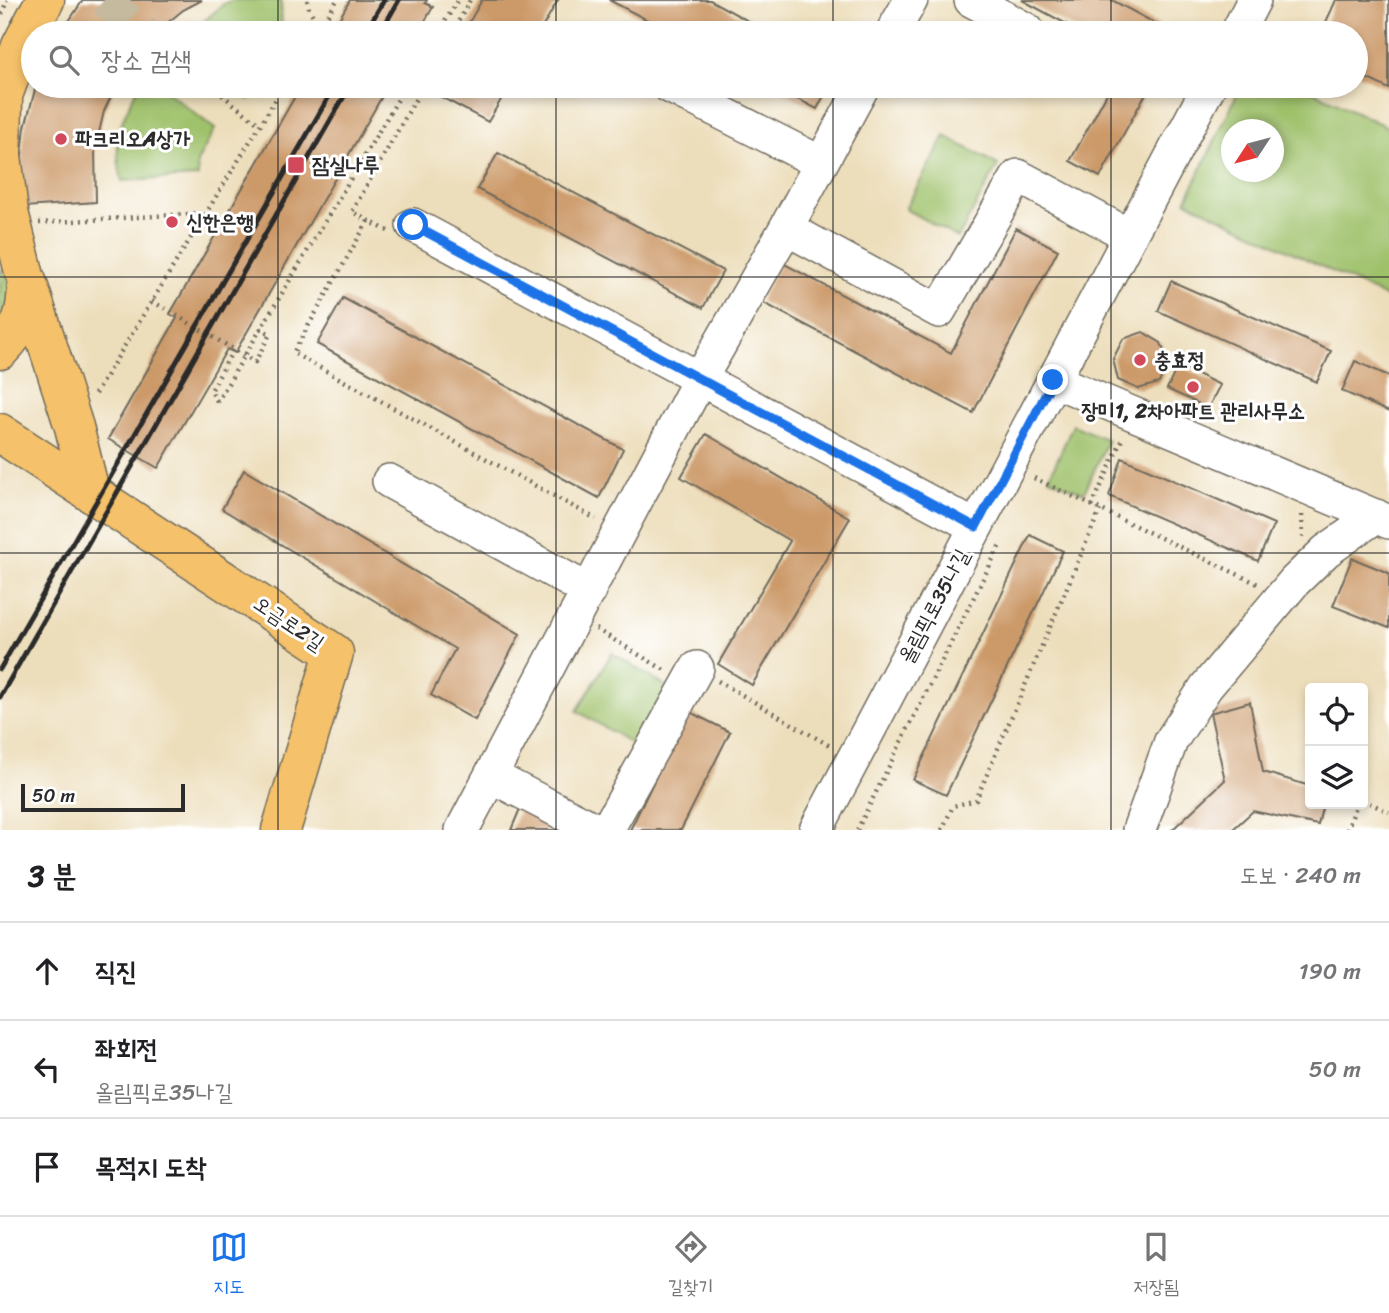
<!DOCTYPE html>
<html lang="ko">
<meta charset="utf-8">
<style>
:root{--surface:#fff;--page:#f6f6f6;--text:#202124;--muted:#757577;--line:#e0e0e0;--accent:#1a73e8}
body{margin:0;font-family:Sriracha,"Poor Story",sans-serif;background:var(--page);color:var(--text)}
.controls{position:absolute;right:21px;bottom:21px;display:grid;overflow:hidden;border-radius:7px;box-shadow:0 4px 10px #0003}
.controls button{width:63px;height:63px;display:grid;place-items:center;padding:0;border:0;border-bottom:2px solid var(--line);background:var(--surface);color:var(--text);font:35px sans-serif}
.compass{position:absolute;left:1221px;top:119px;width:63px;height:63px;border-radius:50%;background:var(--surface);box-shadow:0 4px 10px #0003;rotate:234deg}
.scale{position:absolute;left:21px;bottom:18px;width:164px;box-sizing:border-box;padding-left:7px;border:4px solid #2b2b2b;border-top:0;font-size:19px;line-height:24px;white-space:nowrap;color:#2b2b2b;-webkit-text-stroke:5px #fff;paint-order:stroke}
.stop{position:absolute;width:21px;height:21px;margin:-16px;border:5px solid #1a73e8;border-radius:50%;background:#fff}
.stop.end{background:#1a73e8;border-color:#fff;box-shadow:0 2px 7px #0008}
.list{margin:0;padding:0;list-style:none}
h2{display:flex;justify-content:space-between;align-items:center;height:91px;margin:0;padding:0 28px;font-size:30px}
h2 small{font-size:23px;font-weight:400;color:var(--muted)}
.list li{display:grid;grid-template-columns:46px 1fr auto;gap:21px;align-items:center;box-sizing:border-box;height:98px;padding:0 28px;border-top:2px solid var(--line)}
.list b{display:block;font-size:26px;white-space:nowrap}
.list p{margin:0;font-size:23px;white-space:nowrap;color:var(--muted)}
.list em{font-size:23px;font-style:normal;color:var(--muted)}
.icon{flex:none;width:38px;height:38px;fill:none;stroke:currentColor;stroke-width:2;stroke-linecap:round;stroke-linejoin:round}
.map{position:relative;flex:none;width:1389px;height:830px;overflow:hidden}
.search{position:absolute;background:var(--surface);box-shadow:0 4px 10px #0003;left:21px;right:21px;top:21px;height:77px;display:flex;align-items:center;gap:18px;box-sizing:border-box;padding:0 24px;border-radius:38px;color:var(--muted);font-size:26px}
.sheet{height:385px;background:var(--surface)}
nav{display:flex;justify-content:space-around;align-items:center;box-sizing:border-box;height:98px;border-top:2px solid var(--line);background:var(--surface);font-size:19px;color:var(--muted)}
nav a{display:grid;justify-items:center;gap:4px}
nav .on{color:var(--accent)}
.map>svg:first-child{display:block}
.green{fill:#9fc16a;stroke:#65764a;stroke-width:2;fill-rule:evenodd}
.building{fill:#cc9a69}
.lines{fill:none;stroke-linecap:round;stroke-linejoin:round}
.minor-tunnel{stroke:#c6ba9e;stroke-width:33;stroke-dasharray:33 17;stroke-linecap:butt}
.minor-casing{stroke:#6f6a5d;stroke-width:36}
.major-casing{stroke:#6f6a5d;stroke-width:41}
.path{stroke:#6f6a5d;stroke-width:4.5;stroke-dasharray:2 5;stroke-linecap:butt}
.minor{stroke:#fff;stroke-width:33}
.major{stroke:#f5c16b;stroke-width:38}
.rail{stroke:#2b2b2b;stroke-width:5}
.route{stroke:#1a73e8;stroke-width:9}
.grid{fill:none;stroke:#2b2b2b;stroke-width:2;stroke-opacity:0.55}
.poi-dot{fill:#d1495b;stroke:#fff;stroke-width:2.5}
.labels{text-anchor:middle;stroke-width:6;stroke-linejoin:round;paint-order:stroke}
.poi-label{font-size:21px;font-weight:bold;fill:#2b2b2b;stroke:#fff;text-anchor:start}
.street-label{font-size:21px;fill:#2b2b2b;stroke:#fff}
</style>
<div class="map">
<svg width="1389" height="830" viewBox="0 0 1389 830">
<rect width="100%" height="100%" fill="#fff"/>
<filter id="ink" filterUnits="userSpaceOnUse"><feTurbulence type="fractalNoise" baseFrequency=".0143" numOctaves="2"/><feDisplacementMap in="SourceGraphic" scale="14" xChannelSelector="R" yChannelSelector="G"/><feConvolveMatrix kernelMatrix="1 2 1 2 8 2 1 2 1" color-interpolation-filters="sRGB"/></filter>
<filter id="wash" filterUnits="userSpaceOnUse"><feTurbulence type="fractalNoise" baseFrequency=".00686" numOctaves="4" result="noise"/><feDisplacementMap in="SourceGraphic" scale="28" xChannelSelector="R" yChannelSelector="G"/><feGaussianBlur stdDeviation="1.57" result="paint"/><feColorMatrix in="noise" values="0 0 0 0 0 0 0 0 0 0 0 0 0 0 0 0 0 1.4 0 .05"/><feComposite in="paint" operator="in"/></filter>
<g filter="url(#wash)">
<rect width="100%" height="100%" fill="#eddebb"/>
<path class="green" d="M232,0H281L282,33H190L225,3Z
M139,86H160L215,129L197,162L198,177L122,181C112,139 119,123 139,86Z
M232,86H261L249,99Z
M1241,86H1302L1389,128V299L1186,201ZM1232,130H1274V172H1232Z
M945,136L998,165L958,238L905,209Z
M0,268C19,291 10,306 0,330Z
M1073,425L1108,440L1084,493L1049,478Z
M612,653L672,690L637,747L577,711Z"/>
<g id="blocks">
<path class="building" d="M83,0H202L183,10L155,33H61Z
M350,0H427L425,3L433,7L418,33H331Z
M482,0H558L539,33H463Z
M609,0H710L770,33H672Z
M1022,0H1112L1173,33H1083Z
M1336,0H1389V89L1356,73V33H1321Z
M36,86H116L104,111L95,150L96,202L24,207L22,155L25,127Z
M301,86H388L235,353L227,349L158,468L108,439L177,318L170,314Z
M433,86H509L488,122L430,91Z
M772,86H829L817,109Z
M1111,86H1150L1100,177L1070,161Z
M498,153L723,271L703,308L477,189Z
M1016,228L1058,250L973,413L760,301L781,262L951,353Z
M1171,281L1331,351L1317,382L1158,311Z
M343,298L623,449L599,498L317,344Z
M1143,332L1161,343L1168,362L1159,383L1138,389L1118,380L1113,359L1123,339Z
M1355,361L1389,376V412L1342,391Z
M1178,365L1220,385L1208,408L1167,389Z
M706,434L850,518L752,685L718,664L790,541L681,477Z
M1122,458L1274,524L1258,561L1109,496Z
M244,470L520,634L475,720L431,695L455,649L222,509Z
M1030,535L1063,551L946,795L913,780Z
M1352,558L1389,573V628L1333,606Z
M1250,702L1263,772L1310,786V804H1323L1318,825L1253,811L1232,830H1172L1225,780L1210,713Z
M688,711L730,732L681,830H630Z
M522,804L570,830H511Z"/>
</g>
</g>
<g filter="url(#ink)">
<use href="#blocks" fill-opacity="0" stroke="#6f6a5d" stroke-width="2"/>
<g class="lines">
<path class="minor-tunnel" d="M104,0L145,33"/>
<g class="minor-casing">
<path id="minor" d="M971,0L1027,30
M892,33L911,0
M1237,33L1254,0
M669,86L821,163
M413,225L976,527
M786,228L939,311L1018,176L1130,236
M1053,380L1389,522
M389,481L589,591
M491,776L596,830
M462,830L700,379L786,228L863,86
M607,830L697,668
M816,830L1209,86
M1139,830L1171,741L1206,687L1294,582L1326,551L1376,516"/>
</g>
<g class="major-casing">
<path id="major" d="M3,98L2,155L9,212L24,272
M0,104L21,46L45,0
M27,281L74,427L90,491
M0,350C22,328 26,315 27,284
M0,433L334,653L281,830"/>
</g>
<path class="path" d="M307,0L309,9L320,27
M2,14L7,0
M317,33L337,0
M438,33L458,0
M452,33L470,0
M211,86L260,125
M368,221L293,353L596,519
M39,223L205,213
M388,231L352,212L423,86
M152,301L255,362L270,334L260,328
M95,394L284,86
M217,401L211,391L233,350
M217,402L406,86
M1034,478L1258,584
M1092,506L1123,437
M1302,515L1303,537
M596,629L666,671
M718,681L832,747
M1363,800L1389,812
M857,830L1000,545
M942,830L953,806L976,800L1100,510
M1347,830L1357,804"/>
<use href="#minor" class="minor"/>
<use href="#major" class="major"/>
<path class="rail" d="M365,33L384,0
M380,33L399,0
M0,669L335,86
M0,697L350,86"/>
</g>
</g>
<g class="lines" filter="url(#ink)">
<path class="route" d="M413,225L976,527L1053,380"/>
</g>
<path class="grid" d="M278,0V33M556,0V33M833,0V33M1111,0V33M278,86V830M556,86V830M833,86V830M1111,86V830M0,277H1389M0,553H1389"/>
<g class="poi-dot">
<circle cx="61" cy="139" r="7"/>
<rect x="287" y="156" width="18" height="18" rx="3.5"/>
<circle cx="172" cy="222" r="7"/>
<circle cx="1140" cy="360" r="7"/>
<circle cx="1193" cy="387" r="7"/>
</g>
<g class="labels">
<g class="poi-label">
<text x="75" y="146">파크리오A상가</text>
<text x="312" y="172">잠실나루</text>
<text x="186" y="229">신한은행</text>
<text x="1154" y="367">충효정</text>
<text x="1193" y="418" text-anchor="middle">장미1, 2차아파트 관리사무소</text>
</g>
<g class="street-label">
<text transform="translate(934 606) rotate(-62)" y="7">올림픽로35나길</text>
<text transform="translate(289 623) rotate(34)" y="7">오금로2길</text>
</g>
</g>
</svg>
<div class="controls">
<button><svg class="icon" aria-label="locate" viewBox="0 0 24 24"><circle cx="12" cy="12" r="6"/><path d="M12 2v4M12 18v4M2 12h4M18 12h4"/></svg></button>
<button><svg class="icon" aria-label="layers" viewBox="0 0 24 24"><path d="M12 4l9 5-9 5-9-5zM3 14l9 5 9-5"/></svg></button>
</div>
<svg class="compass" viewBox="-18 -18 36 36"><path d="M0-13l5 13h-10z" fill="#e53935"/><path d="M0 13l5-13h-10z" fill="#757577"/></svg>
<div class="scale">50 m</div>
<div class="stop" style="left:413px;top:225px"></div>
<div class="stop end" style="left:1053px;top:380px"></div>
<div class="search"><svg class="icon" aria-label="search" viewBox="0 0 24 24"><circle cx="10" cy="10" r="6"/><path d="M15 15l6 6"/></svg>장소 검색</div>
</div>
<section class="sheet">
<h2>3 분<small>도보 · 240 m</small></h2>
<ul class="list">
<li><svg class="icon" aria-label="ahead" viewBox="0 0 24 24"><path d="M12 20V5M6 11l6-6 6 6"/></svg><div><b>직진</b></div><em>190 m</em></li>
<li><svg class="icon" aria-label="left" viewBox="0 0 24 24"><path d="M17 20v-9H6M10 6l-5 5 5 5"/></svg><div><b>좌회전</b><p>올림픽로35나길</p></div><em>50 m</em></li>
<li><svg class="icon" aria-label="arrive" viewBox="0 0 24 24"><path d="M6 21V4h12l-3 4 3 4H6"/></svg><div><b>목적지 도착</b></div></li>
</ul>
</section>
<nav>
<a class="on"><svg class="icon" aria-label="map" viewBox="0 0 24 24"><path d="M3 6l6-2 6 2 6-2v14l-6 2-6-2-6 2zM9 4v14M15 6v14"/></svg>지도</a>
<a><svg class="icon" aria-label="directions" viewBox="0 0 24 24"><path d="M12 3l9 9-9 9-9-9zM9 14v-3h6M13 9l2 2-2 2"/></svg>길찾기</a>
<a><svg class="icon" aria-label="saved" viewBox="0 0 24 24"><path d="M7 4h10v16l-5-4-5 4z"/></svg>저장됨</a>
</nav>
